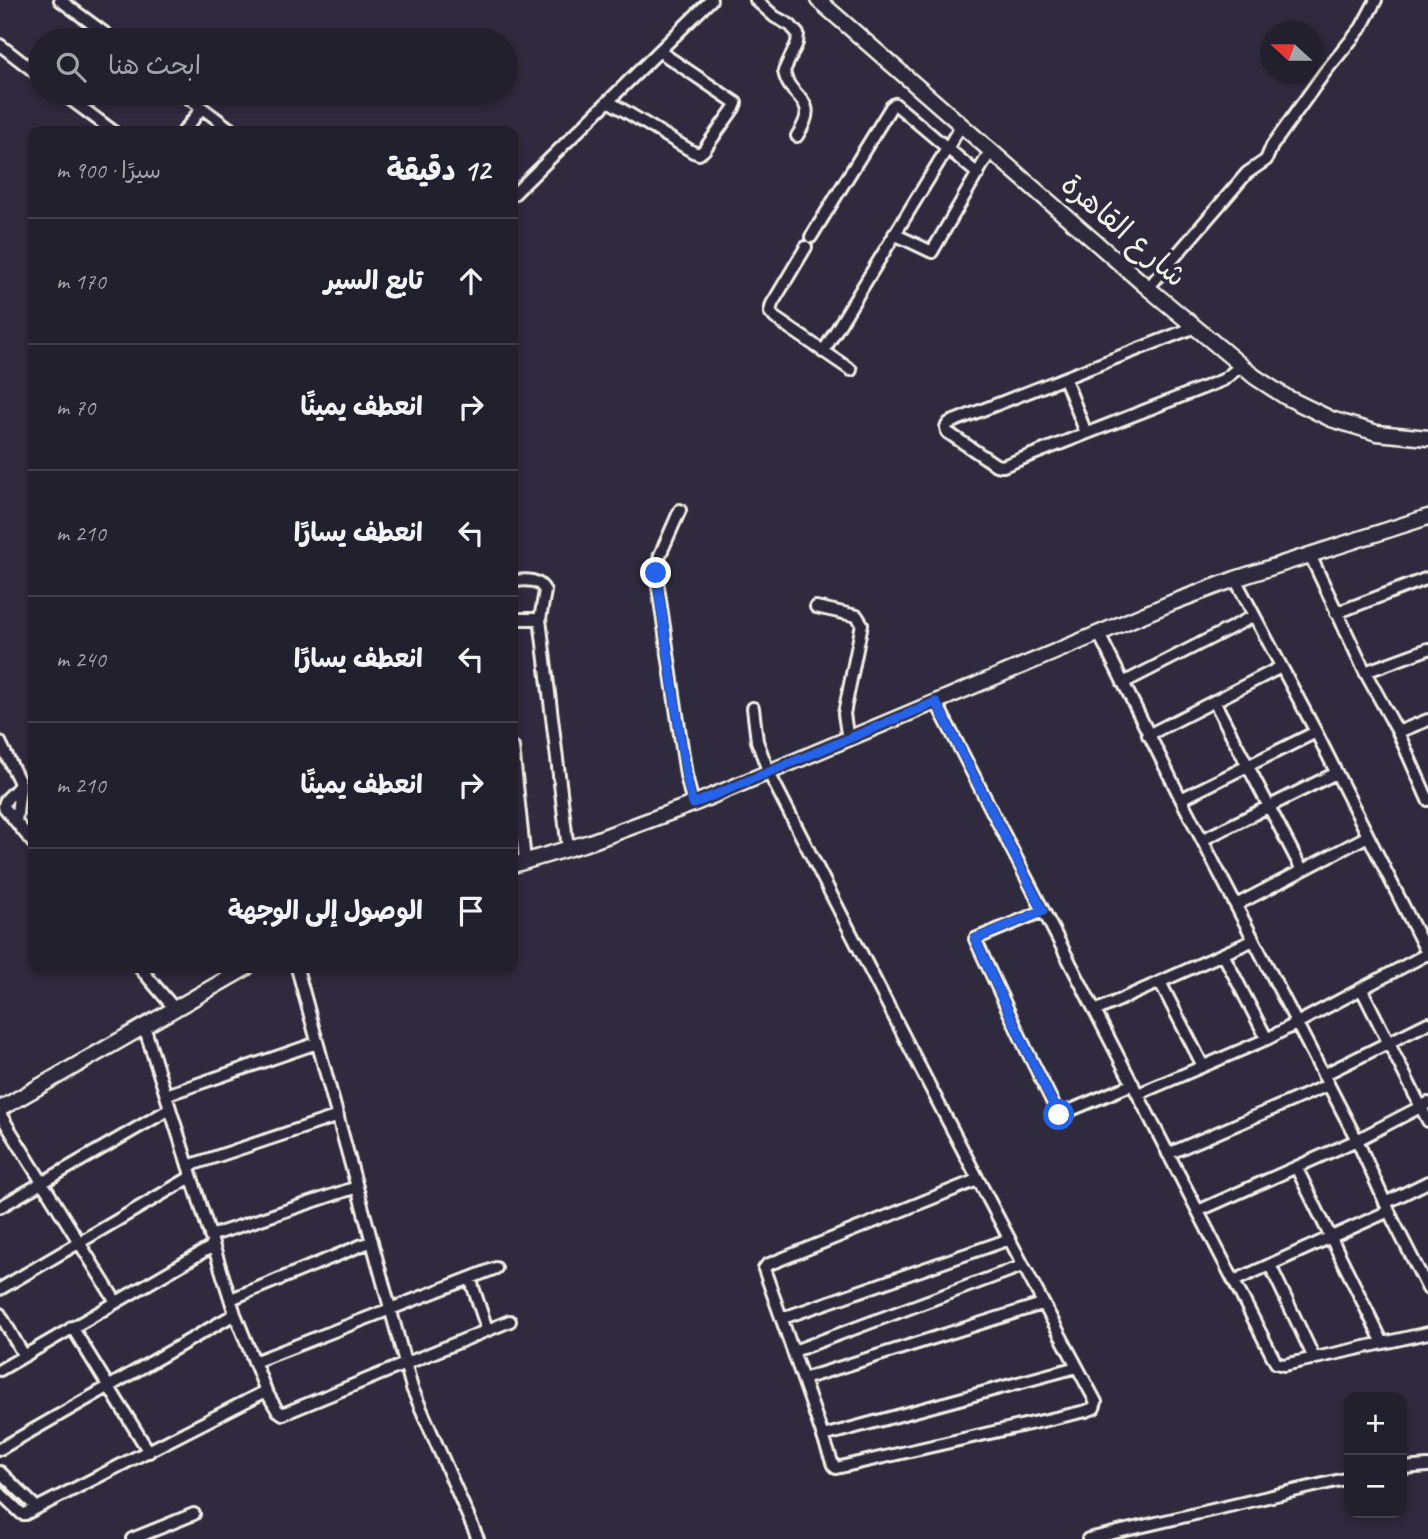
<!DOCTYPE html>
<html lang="ar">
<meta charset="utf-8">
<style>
:root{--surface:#23202e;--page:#2b2836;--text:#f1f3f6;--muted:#a3a3aa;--line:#403e4a}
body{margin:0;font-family:Caveat,"Playpen Sans Arabic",sans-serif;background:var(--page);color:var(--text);direction:rtl}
.controls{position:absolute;right:21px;bottom:21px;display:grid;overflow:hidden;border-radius:14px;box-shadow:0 4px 10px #0003}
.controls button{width:63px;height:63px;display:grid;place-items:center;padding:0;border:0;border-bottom:2px solid var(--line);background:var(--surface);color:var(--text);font:35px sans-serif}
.compass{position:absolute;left:1260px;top:21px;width:63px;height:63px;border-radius:50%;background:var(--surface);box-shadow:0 4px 10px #0003;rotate:291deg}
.stop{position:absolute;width:21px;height:21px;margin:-16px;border:5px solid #2563eb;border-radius:50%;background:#fff}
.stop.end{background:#2563eb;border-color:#fff;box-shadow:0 2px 7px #0008}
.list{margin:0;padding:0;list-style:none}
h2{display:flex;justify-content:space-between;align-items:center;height:91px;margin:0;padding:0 28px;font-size:30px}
h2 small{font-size:23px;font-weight:400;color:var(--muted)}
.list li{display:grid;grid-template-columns:46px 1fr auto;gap:21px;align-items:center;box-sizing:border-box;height:126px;padding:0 28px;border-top:2px solid var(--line)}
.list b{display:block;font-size:26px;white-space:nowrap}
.list em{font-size:23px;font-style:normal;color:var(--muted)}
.icon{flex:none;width:38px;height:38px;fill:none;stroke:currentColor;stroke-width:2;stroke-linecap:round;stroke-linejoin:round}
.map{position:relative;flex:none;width:1428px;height:1539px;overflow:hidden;direction:ltr}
.search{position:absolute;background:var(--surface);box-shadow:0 4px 10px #0003;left:28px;top:28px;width:490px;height:77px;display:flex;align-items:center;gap:18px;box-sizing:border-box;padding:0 24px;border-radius:38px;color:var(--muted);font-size:26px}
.panel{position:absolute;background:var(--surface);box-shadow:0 4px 10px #0003;left:28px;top:126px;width:490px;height:847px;border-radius:14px;direction:rtl}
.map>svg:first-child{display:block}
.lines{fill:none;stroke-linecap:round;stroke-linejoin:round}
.minor-casing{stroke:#f4f1e8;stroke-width:16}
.major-casing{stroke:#f4f1e8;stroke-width:19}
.minor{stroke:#2f2a3d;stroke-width:10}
.major{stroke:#2f2a3d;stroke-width:14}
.route{stroke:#2563eb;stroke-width:9}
.labels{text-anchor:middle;stroke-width:7;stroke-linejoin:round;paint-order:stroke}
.street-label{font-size:30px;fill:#f4f1e8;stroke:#2f2a3d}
</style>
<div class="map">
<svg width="1428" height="1539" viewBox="0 0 1428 1539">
<rect width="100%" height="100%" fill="#2f2a3d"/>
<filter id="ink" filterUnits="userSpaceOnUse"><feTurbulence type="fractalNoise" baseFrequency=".0143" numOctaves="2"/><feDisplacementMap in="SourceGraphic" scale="14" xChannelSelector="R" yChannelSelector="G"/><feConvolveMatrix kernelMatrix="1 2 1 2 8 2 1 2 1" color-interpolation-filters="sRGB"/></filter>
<g filter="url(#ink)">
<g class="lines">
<g class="minor-casing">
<path id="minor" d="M60,0L114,40
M756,0L775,17L790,25L798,34L797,43L784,71C789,102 823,96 797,136
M0,45L40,76
M62,93L113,131
M182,93L233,131
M608,101L693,152L699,154L704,150L734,108L736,103L659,51
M184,131L202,108
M513,195L711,0
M894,234L932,252L991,150
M811,237L891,107L895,104L978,174
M806,247L772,304L770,312L775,318L851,370
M1148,288L1247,173L1266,160L1272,146L1325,72L1361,28L1376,0
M1195,327L949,423L946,427L947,432L996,465L1003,466L1223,380L1241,366
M823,352L962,124
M1065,379L1086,433
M680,510L660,555L656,573L686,775L693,804
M1310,555L1365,672L1398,732L1428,800
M1235,579L1316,732L1428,955
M513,581C527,580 538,578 545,591L540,619L568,849
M816,607L857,616L862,624L844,714L848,740
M1336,613L1428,578
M513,619H540
M1099,634L1181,799L1357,1140L1393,1220L1428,1289
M1365,672L1428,649
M1123,683L1254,616
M1214,701L1302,870
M936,702L1276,1363L1284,1365L1428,1333
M753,708L757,741L769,773C877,984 984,1194 1096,1402L1094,1408L1086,1411L836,1468L833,1465L764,1269L767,1265L977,1180
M1398,732L1428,720
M1148,735L1281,667
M0,742L20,783C17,793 4,796 4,807L33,843
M513,747L525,861
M1181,799L1316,732
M16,822L20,787
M1202,840L1336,773
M1236,905L1368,836
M1043,911L975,939L1026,1049L1059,1115L1133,1084
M1223,954L1267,1039
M140,968L174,1008
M297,968L412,1388L478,1539
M1160,982L1203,1066
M1362,990L1428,1121
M1095,1011L1254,940
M1323,1075L1428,1023
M1138,1094L1267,1039L1427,954
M166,1095L317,1043
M0,1114L116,1302
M1168,1154L1328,1085
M188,1166L338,1116
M1296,1167L1383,1343
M1385,1203L1428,1182
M0,1207L170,1109
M1198,1211L1357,1140L1428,1103
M210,1236L357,1187
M1270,1265L1314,1358
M470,1278L487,1329
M1234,1281L1389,1211
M0,1289L191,1177
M231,1299L372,1241
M0,1314L24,1356
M783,1318L1007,1240
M72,1327L149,1452
M794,1351L1022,1266
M254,1362L496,1268
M0,1370L213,1246
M803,1379L1042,1304
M266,1391L277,1410L283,1414L510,1321
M823,1436L1077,1367
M0,1449L235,1314
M1402,1468L1428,1466
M0,1472L37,1508
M0,1493L22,1514H25L266,1391L235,1314L144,1026
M132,1539L194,1514
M1088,1539L1349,1478"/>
</g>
<g class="major-casing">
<path id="major" d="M818,0L1148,288L1255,377L1286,397L1331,419L1377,433L1428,438
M513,865L590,842L693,804L1171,603L1235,579L1428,517
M0,1109L246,968"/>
</g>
<use href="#minor" class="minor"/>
<use href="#major" class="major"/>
</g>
</g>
<g class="lines" filter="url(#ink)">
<path class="route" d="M656,573L686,775L693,804L936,702L1043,911L975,939L1026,1049L1059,1115"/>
</g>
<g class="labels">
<g class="street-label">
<text transform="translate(1124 230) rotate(41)" y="10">شارع القاهرة</text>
</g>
</g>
</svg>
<div class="controls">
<button>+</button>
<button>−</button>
</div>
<svg class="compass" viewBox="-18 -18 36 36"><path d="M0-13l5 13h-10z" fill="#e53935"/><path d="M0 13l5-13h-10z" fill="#a3a3aa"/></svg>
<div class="stop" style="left:1059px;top:1115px"></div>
<div class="stop end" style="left:656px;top:573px"></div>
<div class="search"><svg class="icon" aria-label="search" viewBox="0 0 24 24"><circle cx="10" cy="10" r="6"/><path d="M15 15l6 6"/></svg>ابحث هنا</div>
<section class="panel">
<h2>12 دقيقة<small>سيرًا · 900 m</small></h2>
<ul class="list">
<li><svg class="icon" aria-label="ahead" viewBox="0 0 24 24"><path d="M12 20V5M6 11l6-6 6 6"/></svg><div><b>تابع السير</b></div><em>170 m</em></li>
<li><svg class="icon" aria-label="right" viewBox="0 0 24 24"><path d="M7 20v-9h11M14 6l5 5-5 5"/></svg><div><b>انعطف يمينًا</b></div><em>70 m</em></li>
<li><svg class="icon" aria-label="left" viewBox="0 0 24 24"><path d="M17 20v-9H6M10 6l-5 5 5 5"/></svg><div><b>انعطف يسارًا</b></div><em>210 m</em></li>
<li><svg class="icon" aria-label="left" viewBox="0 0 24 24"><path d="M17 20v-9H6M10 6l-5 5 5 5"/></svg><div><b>انعطف يسارًا</b></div><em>240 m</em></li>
<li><svg class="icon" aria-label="right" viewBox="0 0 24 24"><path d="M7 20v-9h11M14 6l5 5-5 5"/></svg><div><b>انعطف يمينًا</b></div><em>210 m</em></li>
<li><svg class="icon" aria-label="arrive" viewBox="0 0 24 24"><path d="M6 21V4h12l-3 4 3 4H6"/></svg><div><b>الوصول إلى الوجهة</b></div></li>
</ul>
</section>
</div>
